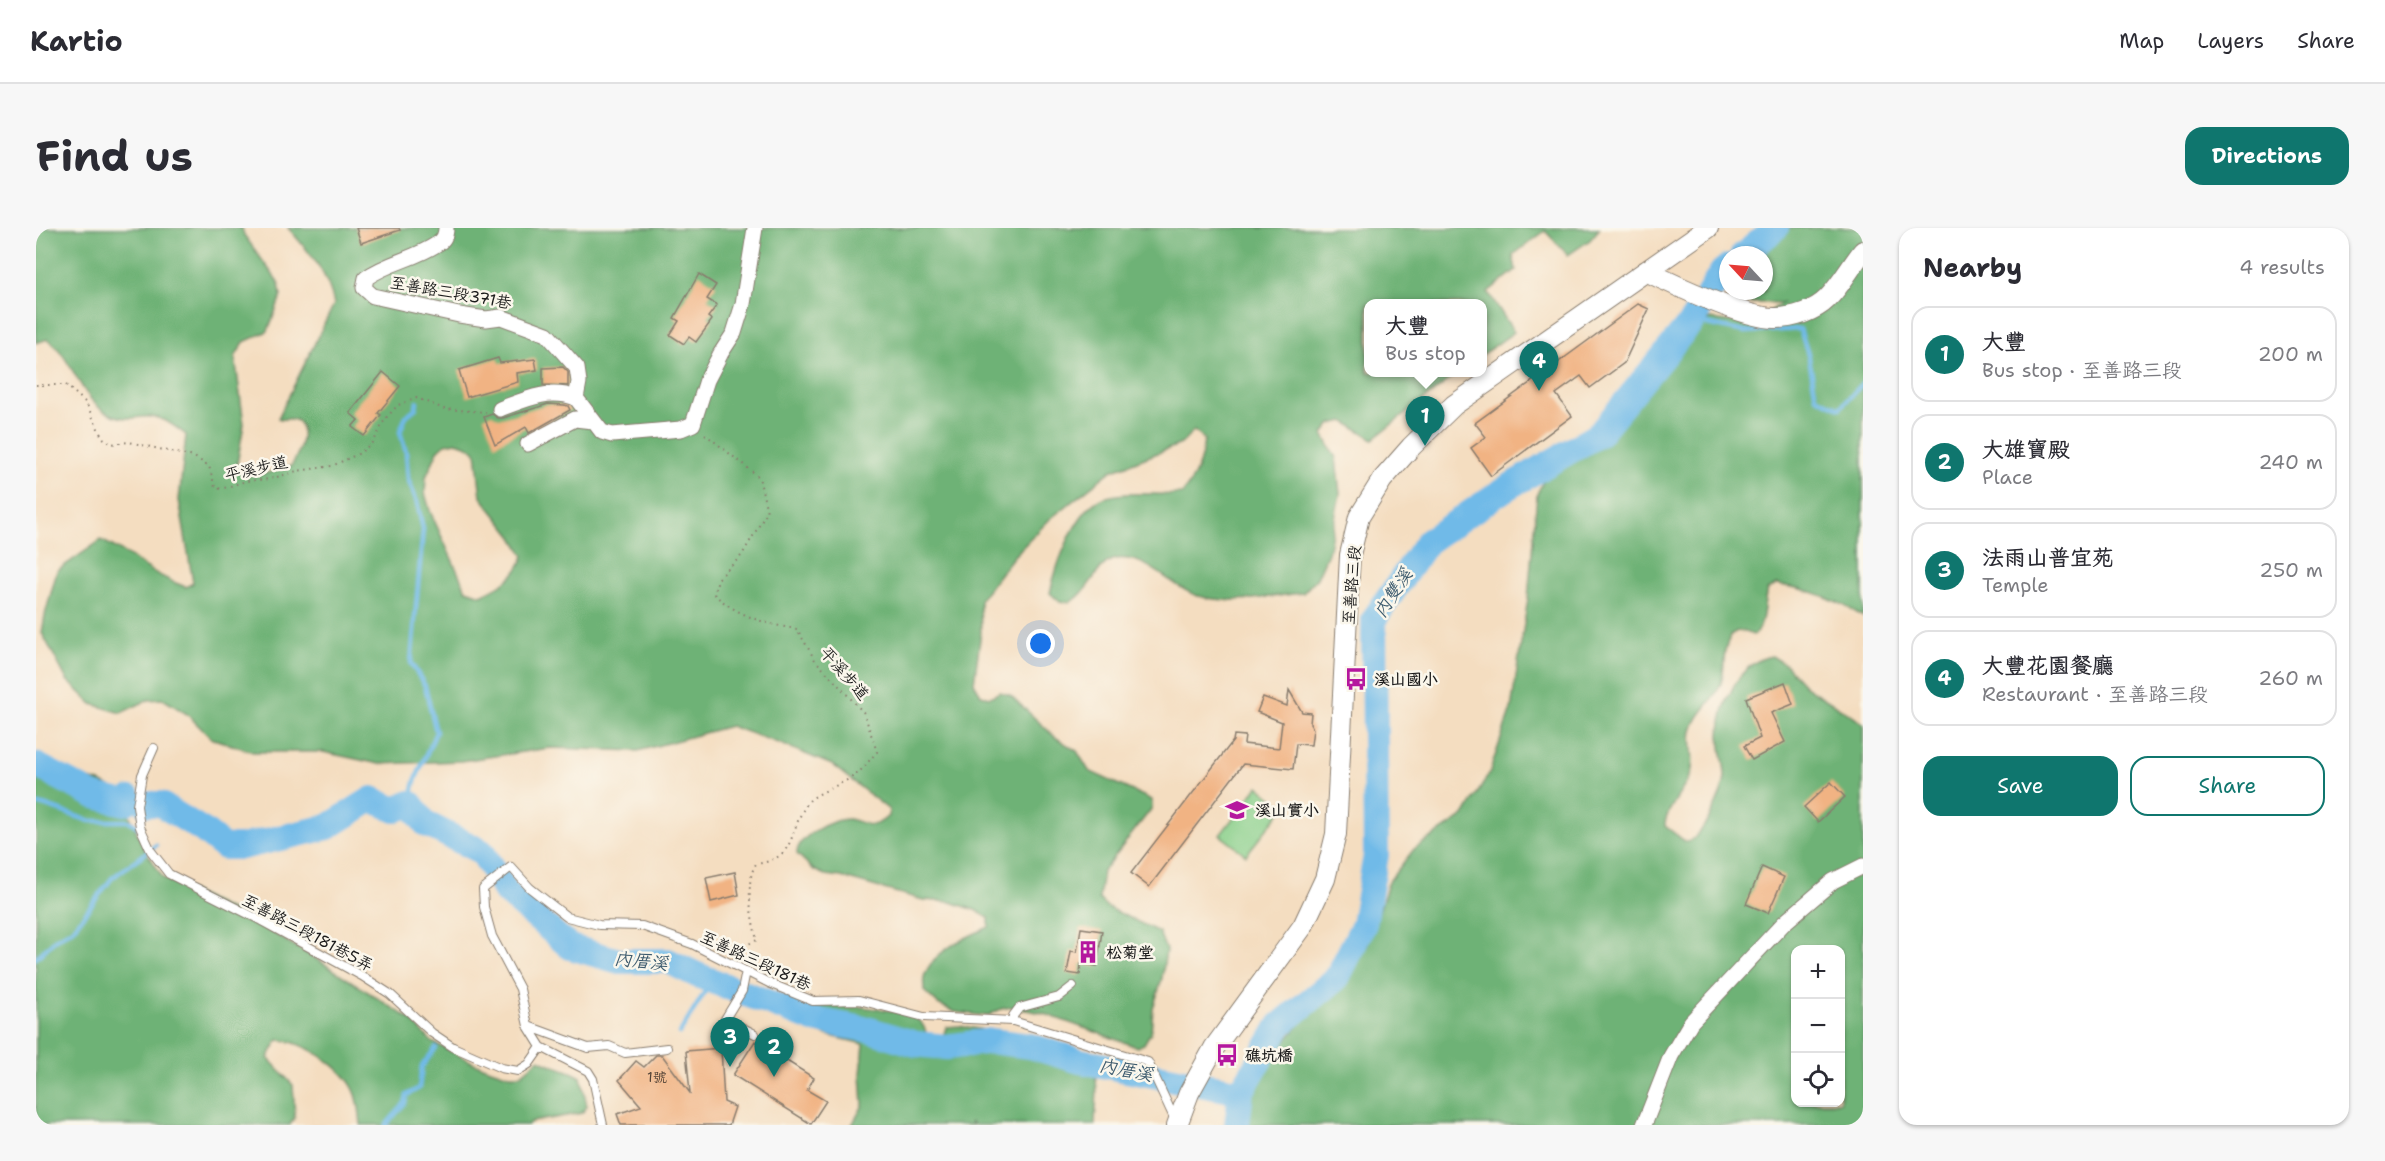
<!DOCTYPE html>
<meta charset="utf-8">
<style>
:root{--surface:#fff;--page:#f7f7f7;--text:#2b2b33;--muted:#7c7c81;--line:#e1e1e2;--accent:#0f766e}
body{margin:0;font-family:"Shantell Sans","LXGW WenKai TC",sans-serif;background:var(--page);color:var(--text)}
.controls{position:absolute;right:18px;bottom:18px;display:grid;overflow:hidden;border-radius:12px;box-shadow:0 2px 4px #0004}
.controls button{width:54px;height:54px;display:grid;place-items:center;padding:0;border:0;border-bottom:2px solid var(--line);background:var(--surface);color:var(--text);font:30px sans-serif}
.compass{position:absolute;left:1683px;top:18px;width:54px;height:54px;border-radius:50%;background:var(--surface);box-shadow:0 2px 4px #0004;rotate:296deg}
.you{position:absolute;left:1005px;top:416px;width:21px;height:21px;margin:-15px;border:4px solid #fff;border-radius:50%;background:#1a73e8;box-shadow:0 0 0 9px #1a73e833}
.badge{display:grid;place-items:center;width:39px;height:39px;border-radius:50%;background:var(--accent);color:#fff;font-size:20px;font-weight:700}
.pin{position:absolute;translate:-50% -50px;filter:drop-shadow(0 2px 3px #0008)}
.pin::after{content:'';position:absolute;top:32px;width:21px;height:18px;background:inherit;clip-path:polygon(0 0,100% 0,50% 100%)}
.popup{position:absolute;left:1328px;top:71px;width:123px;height:78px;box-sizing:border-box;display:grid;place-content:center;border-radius:12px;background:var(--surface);filter:drop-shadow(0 2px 4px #0005);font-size:20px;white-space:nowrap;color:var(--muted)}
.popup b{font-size:22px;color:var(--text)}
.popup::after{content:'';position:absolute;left:50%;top:100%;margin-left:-12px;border:12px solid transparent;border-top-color:var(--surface)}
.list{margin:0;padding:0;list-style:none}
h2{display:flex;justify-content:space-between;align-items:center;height:78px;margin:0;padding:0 24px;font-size:26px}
h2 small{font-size:20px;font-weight:400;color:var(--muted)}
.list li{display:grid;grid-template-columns:39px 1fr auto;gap:18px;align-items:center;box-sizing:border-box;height:96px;margin:0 12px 12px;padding:0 12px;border:2px solid var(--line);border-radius:18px}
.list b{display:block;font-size:22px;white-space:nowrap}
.list p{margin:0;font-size:20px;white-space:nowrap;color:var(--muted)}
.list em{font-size:20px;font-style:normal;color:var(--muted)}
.actions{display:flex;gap:12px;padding:18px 24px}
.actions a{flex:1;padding:14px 0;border:2px solid var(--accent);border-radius:18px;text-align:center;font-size:21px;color:var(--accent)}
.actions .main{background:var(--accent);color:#fff}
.icon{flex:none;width:33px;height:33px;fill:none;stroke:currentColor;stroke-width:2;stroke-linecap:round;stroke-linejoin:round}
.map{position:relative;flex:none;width:1827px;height:897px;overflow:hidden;border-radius:18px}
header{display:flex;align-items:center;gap:36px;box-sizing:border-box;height:84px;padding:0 30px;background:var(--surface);border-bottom:2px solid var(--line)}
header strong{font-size:28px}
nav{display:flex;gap:33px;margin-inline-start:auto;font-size:21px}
.intro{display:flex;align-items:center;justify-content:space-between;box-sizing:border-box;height:144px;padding:0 36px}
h1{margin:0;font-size:42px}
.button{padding:15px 27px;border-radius:18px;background:var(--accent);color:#fff;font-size:21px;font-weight:700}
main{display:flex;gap:36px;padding:0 36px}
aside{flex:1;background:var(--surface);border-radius:18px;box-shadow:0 2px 4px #0004}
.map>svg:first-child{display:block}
.green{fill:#89cf8a;stroke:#527653;stroke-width:1.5}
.forest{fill:#6eb276;stroke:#456749;stroke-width:1.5;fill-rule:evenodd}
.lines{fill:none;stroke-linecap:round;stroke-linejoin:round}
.stream{stroke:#6fbae8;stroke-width:4.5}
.river{stroke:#6fbae8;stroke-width:26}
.building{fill:#f1b383}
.service-casing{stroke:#887c6e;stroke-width:10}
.minor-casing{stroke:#887c6e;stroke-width:17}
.tertiary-casing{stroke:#887c6e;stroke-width:22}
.path{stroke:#887c6e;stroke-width:2;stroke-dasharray:1.5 4.5;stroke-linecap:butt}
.service{stroke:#fff;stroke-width:8}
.minor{stroke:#fff;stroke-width:15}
.tertiary{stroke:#fff;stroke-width:20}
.labels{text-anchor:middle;stroke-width:5;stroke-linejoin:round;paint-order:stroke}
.number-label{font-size:14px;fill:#514236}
.street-label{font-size:16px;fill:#1c1c1c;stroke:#fbf7ec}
.poi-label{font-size:16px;font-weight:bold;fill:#1c1c1c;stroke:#fbf7ec;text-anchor:start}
.water-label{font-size:18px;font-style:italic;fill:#3d5b6e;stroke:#fbf7ec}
</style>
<header>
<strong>Kartio</strong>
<nav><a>Map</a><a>Layers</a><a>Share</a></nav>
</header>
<div class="intro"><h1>Find us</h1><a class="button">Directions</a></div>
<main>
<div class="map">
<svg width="1827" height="897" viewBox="0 0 1827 897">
<rect width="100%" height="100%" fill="#fbf7ec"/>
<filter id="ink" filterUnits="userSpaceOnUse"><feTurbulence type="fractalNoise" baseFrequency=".0167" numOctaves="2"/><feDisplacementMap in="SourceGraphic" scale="12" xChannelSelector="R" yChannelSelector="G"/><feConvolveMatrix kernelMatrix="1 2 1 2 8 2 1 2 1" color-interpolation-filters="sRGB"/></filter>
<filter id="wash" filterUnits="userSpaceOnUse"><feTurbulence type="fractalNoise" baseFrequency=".008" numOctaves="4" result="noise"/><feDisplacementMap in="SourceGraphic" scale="24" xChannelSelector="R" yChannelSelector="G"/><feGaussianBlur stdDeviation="1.35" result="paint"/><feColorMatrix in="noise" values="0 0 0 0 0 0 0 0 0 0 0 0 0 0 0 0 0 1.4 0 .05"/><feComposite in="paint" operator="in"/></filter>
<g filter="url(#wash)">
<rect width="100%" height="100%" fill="#f4ddc0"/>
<path class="green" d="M1222,558L1248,579L1210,627L1184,607Z"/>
<path class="forest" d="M0,0H206L208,7L243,55L245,68L232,103L208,114L199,129L208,196L200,242C213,254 239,242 255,238C262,229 276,195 256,191C250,190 249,193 242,190L298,76C291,43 274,25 252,0H1564L1554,12L1532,27L1509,3L1477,27L1480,42L1452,64L1478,104L1446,127V76H1332V144L1422,145L1337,211L1308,193L1295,196L1287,206L1300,230L1304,266L1292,325L1281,350L1267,365C1233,368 1196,377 1162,368C1135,360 1112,326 1079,331C1058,335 1049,380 1024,374L1014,365C1020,338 1039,281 1067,270C1091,262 1121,268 1146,266C1160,249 1166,233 1168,211L1158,203L1145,216L1075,243L1014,291L977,329L944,372L945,404L938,455L945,467L954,469L964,464L974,467L1019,509L1041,523L1053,543L1116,572V580L1067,643L1063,671L1071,679L1123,704L1130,722L1126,750L1117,781L1115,804L1108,816L1101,819L1006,785L975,779L965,781L951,788L919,784L902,776L888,763C888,759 887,753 888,749C896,723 930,709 953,699V690L939,682L915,674L887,672L805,649L789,647L778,642L761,626C760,609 796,591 812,591C820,592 828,597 836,597C842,596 848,592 852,588L853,582L796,537L745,516L694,498L602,523L514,520L425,533L343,536L287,524H217L175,510L151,486L127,471L112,472L85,485L56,476L31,452L6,405L9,387L21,343L65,312C96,327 117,348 150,359L157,355L143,272L150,207C141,200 133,193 122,190C102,185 94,197 68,183C44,168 36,130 12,111L0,115ZM420,214L430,217L440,224L445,269L477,309L488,328C480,350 466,357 445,367L430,362L394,283L389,265L390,249L402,223L409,216Z
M1749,0H1827V389C1802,372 1770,359 1740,357L1731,362C1727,376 1729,392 1721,404L1717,407C1709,404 1701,400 1696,407C1683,423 1692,443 1683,460C1676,475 1660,486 1656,503C1653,517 1660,531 1655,545C1650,560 1628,584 1629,598L1650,614C1665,613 1688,564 1689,549C1689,535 1684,521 1684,507C1684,477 1703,433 1736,428L1749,436L1769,458L1827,495V897H1211L1213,872L1236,828L1265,795L1305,758L1332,716L1353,653L1378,621L1428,588L1453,546L1475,481L1492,370L1501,266L1509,249L1551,227L1599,179L1653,107L1674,91L1715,96L1746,75C1728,73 1691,82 1686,56L1692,46V63H1728V27H1715ZM1760,722H1804V874H1760Z
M0,530L21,543L64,554L88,566L92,584L107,618L127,650L212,690L287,735L374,791L396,814L440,836L473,847H484L503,831C517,839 532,841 545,849L551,878L546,885L496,894L491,897H325C324,887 323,873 319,864C309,840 268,813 242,812L232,830L257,857L259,889L254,897H0Z
M746,767C758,768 766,775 777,777C784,779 793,777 800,778C818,778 876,781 886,796C892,804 891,813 890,823L895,828L901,830L910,799L923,798C954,803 1041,812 1057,842C1064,857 1059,880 1059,897H939L934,894L936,897H816L827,877L825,846L828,816L782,805L733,779L737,772Z"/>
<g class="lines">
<path class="stream" d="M1656,93L1709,104L1764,101L1773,130L1780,169L1804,180L1826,156L1827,157
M374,575L379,553L400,504L389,458L375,435L387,301L381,274L372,251L370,224L364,204L370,188L380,180L381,173
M0,577H7L54,593H93L104,600
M0,730L21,710L37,701L76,650L120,617
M644,805L676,752
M350,897L369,875L371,867L383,860L386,838L400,820"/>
<path class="river" d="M1707,27L1740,0
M0,537L59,568L89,575L94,571
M110,576H124L168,603L188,619H205L292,599L336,571L359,582L374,575L390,596L446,624L470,664L534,719L583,733H632L661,747L778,792L834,802L880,816L911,819L955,813L994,818L1044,833L1205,864
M1201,897L1205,864L1244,797L1301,750L1328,696L1340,627L1338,391L1391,314L1469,261L1563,206L1656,93L1686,44L1692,39"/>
</g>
<g id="blocks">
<path class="building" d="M320,0H363L364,2L325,15Z
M663,46L680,57L671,71L681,77L672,89L676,92L660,114L653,109L648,116L634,107L643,93L638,90Z
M1602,76L1613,81L1588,135L1554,160L1545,148L1520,166L1536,188L1455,248L1435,220L1450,209L1439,195Z
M462,130L464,135L499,131L501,142L481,145L482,154L431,169L423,142Z
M527,139L532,144V158L507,157V140Z
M347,144L364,158L342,185L345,187L328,208L316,199L322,192L314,185Z
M512,176L528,177L532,178L534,182L493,205L490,199L459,217L448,189L456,186L462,190H467Z
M1749,454L1757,476L1735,485L1749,514L1716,532L1708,518L1724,510L1710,470Z
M1253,462L1266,484L1275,485L1274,496L1277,501L1275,517L1260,516L1257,541L1207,536L1113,659L1095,645L1197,513L1198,507L1209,508L1208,516L1243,520L1246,494L1221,484L1227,469L1251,478Z
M1795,554L1809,569L1782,594L1768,579Z
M1726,639L1748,649L1732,685L1710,676Z
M699,644L703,667L675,674L670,650Z
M1045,700L1066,703L1061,738L1045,736L1044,747L1031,745L1035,723L1041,724Z
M719,813L778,850L771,862L790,873L775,896L697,847Z
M685,820L688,874L699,879L693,897H585L581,886L605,878L583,852L600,833L608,839L620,827H626L654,865L650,823Z"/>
</g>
</g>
<g filter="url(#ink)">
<use href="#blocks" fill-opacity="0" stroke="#887c6e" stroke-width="1.5"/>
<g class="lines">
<g class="service-casing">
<path id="service" d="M118,520L106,547L101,578L104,599L115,623L133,646L222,691L326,748L354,766L396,805L417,819L465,840L482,843L493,836L505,819
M710,743L706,763L689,791L719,806
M977,793V788L983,780L1023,769L1037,758
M492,798L552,820L573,818L589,825L631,820
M505,819L492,798L484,761L456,708L448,679L447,661L475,639L494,660L531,689L563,697L606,698L656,716L733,755L777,773L823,772L888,789L977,793L1112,834L1139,892
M505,819L552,843L557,851L567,897"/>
</g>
<g class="minor-casing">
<path id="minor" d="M410,0C410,7 407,13 401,16C379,31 352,34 330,50L328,60L337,68L423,87L450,91L465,89L511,106L541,140L543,154L540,170L566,204L576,207L645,201L657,196L671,152L685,125L698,105L707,76L719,0
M464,181C490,171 513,160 540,170
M492,216L539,191L557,193
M1608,897L1635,828L1655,794L1748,695L1797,653L1827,638"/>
</g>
<g class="tertiary-casing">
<path id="tertiary" d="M1610,43C1638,57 1711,91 1740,90C1757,90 1779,83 1791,71C1805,57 1815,38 1827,23
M1141,897L1153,865L1178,820L1267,698L1289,651L1300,606L1314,327L1323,289L1346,252L1375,219L1418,177L1672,0"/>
</g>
<path class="path" d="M0,157H30L50,175L66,209L75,216L93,214L158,229L173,238L179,259L185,261L210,253L234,251L261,243L296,238L324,225L338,213L349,191L362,177L381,170L408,181L450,184
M669,206L723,249L731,284L706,327L682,351L678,366C700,387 731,397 761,401L779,432L828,485L841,524C833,532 827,542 818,548C808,555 779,566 773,573C751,602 763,630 720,636C708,654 716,692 721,712L695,724"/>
<use href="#service" class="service"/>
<use href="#minor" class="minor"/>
<use href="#tertiary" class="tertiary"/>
</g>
</g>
<defs>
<g id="bus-bare" transform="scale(1.8)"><path d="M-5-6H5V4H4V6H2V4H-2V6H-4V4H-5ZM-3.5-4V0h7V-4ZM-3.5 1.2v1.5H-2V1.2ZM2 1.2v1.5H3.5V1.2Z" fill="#b5179e" stroke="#fbf7ec" stroke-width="2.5" paint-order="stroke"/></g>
<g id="school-bare" transform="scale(1.8)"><path d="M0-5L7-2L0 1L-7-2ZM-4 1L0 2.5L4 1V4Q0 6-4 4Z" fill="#b5179e" stroke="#fbf7ec" stroke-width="2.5" paint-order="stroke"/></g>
<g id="building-bare" transform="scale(1.8)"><path d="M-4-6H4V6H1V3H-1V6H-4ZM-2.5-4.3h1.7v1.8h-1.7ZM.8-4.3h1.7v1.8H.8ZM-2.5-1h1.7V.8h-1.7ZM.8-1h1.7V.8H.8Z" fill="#b5179e" stroke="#fbf7ec" stroke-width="2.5" paint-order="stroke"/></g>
</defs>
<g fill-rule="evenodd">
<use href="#bus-bare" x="1320" y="451"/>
<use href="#school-bare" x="1201" y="582"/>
<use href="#building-bare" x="1052" y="724"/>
<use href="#bus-bare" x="1191" y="827"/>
</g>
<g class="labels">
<g class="number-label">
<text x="621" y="854">1號</text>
</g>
<g class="street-label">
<text transform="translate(415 64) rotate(10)" y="6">至善路三段371巷</text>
<text transform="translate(220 240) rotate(-13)" y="6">平溪步道</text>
<text transform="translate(1315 357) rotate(-85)" y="6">至善路三段</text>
<text transform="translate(809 445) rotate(49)" y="6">平溪步道</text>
<text transform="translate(272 704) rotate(28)" y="6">至善路三段181巷5弄</text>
<text transform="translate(720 732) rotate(25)" y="6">至善路三段181巷</text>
</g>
<g class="poi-label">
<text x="1338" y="457">溪山國小</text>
<text x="1219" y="588">溪山實小</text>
<text x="1070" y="730">松菊堂</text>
<text x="1209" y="833">礁坑橋</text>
</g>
<g class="water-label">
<text transform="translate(1357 365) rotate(-57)" y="6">內雙溪</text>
<text transform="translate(605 733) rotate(6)" y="6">內厝溪</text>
<text transform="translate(1090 842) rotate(11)" y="6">內厝溪</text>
</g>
</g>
</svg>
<div class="controls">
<button>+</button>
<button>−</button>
<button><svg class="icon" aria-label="locate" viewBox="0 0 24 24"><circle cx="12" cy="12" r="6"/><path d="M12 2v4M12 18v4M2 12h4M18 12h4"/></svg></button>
</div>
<svg class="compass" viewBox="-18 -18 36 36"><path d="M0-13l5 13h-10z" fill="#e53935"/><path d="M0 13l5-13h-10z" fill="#7c7c81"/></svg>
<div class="you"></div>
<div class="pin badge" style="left:1389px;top:218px">1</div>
<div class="popup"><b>大豐</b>Bus stop</div>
<div class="pin badge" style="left:738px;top:849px">2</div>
<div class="pin badge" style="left:694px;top:839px">3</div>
<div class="pin badge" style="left:1503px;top:163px">4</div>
</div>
<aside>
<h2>Nearby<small>4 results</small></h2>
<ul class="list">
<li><span class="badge">1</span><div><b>大豐</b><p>Bus stop · 至善路三段</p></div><em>200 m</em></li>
<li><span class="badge">2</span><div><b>大雄寶殿</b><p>Place</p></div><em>240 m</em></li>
<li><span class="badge">3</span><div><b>法雨山普宜苑</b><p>Temple</p></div><em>250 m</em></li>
<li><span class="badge">4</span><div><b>大豐花園餐廳</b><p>Restaurant · 至善路三段</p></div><em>260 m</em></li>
</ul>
<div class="actions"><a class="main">Save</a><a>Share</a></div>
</aside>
</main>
